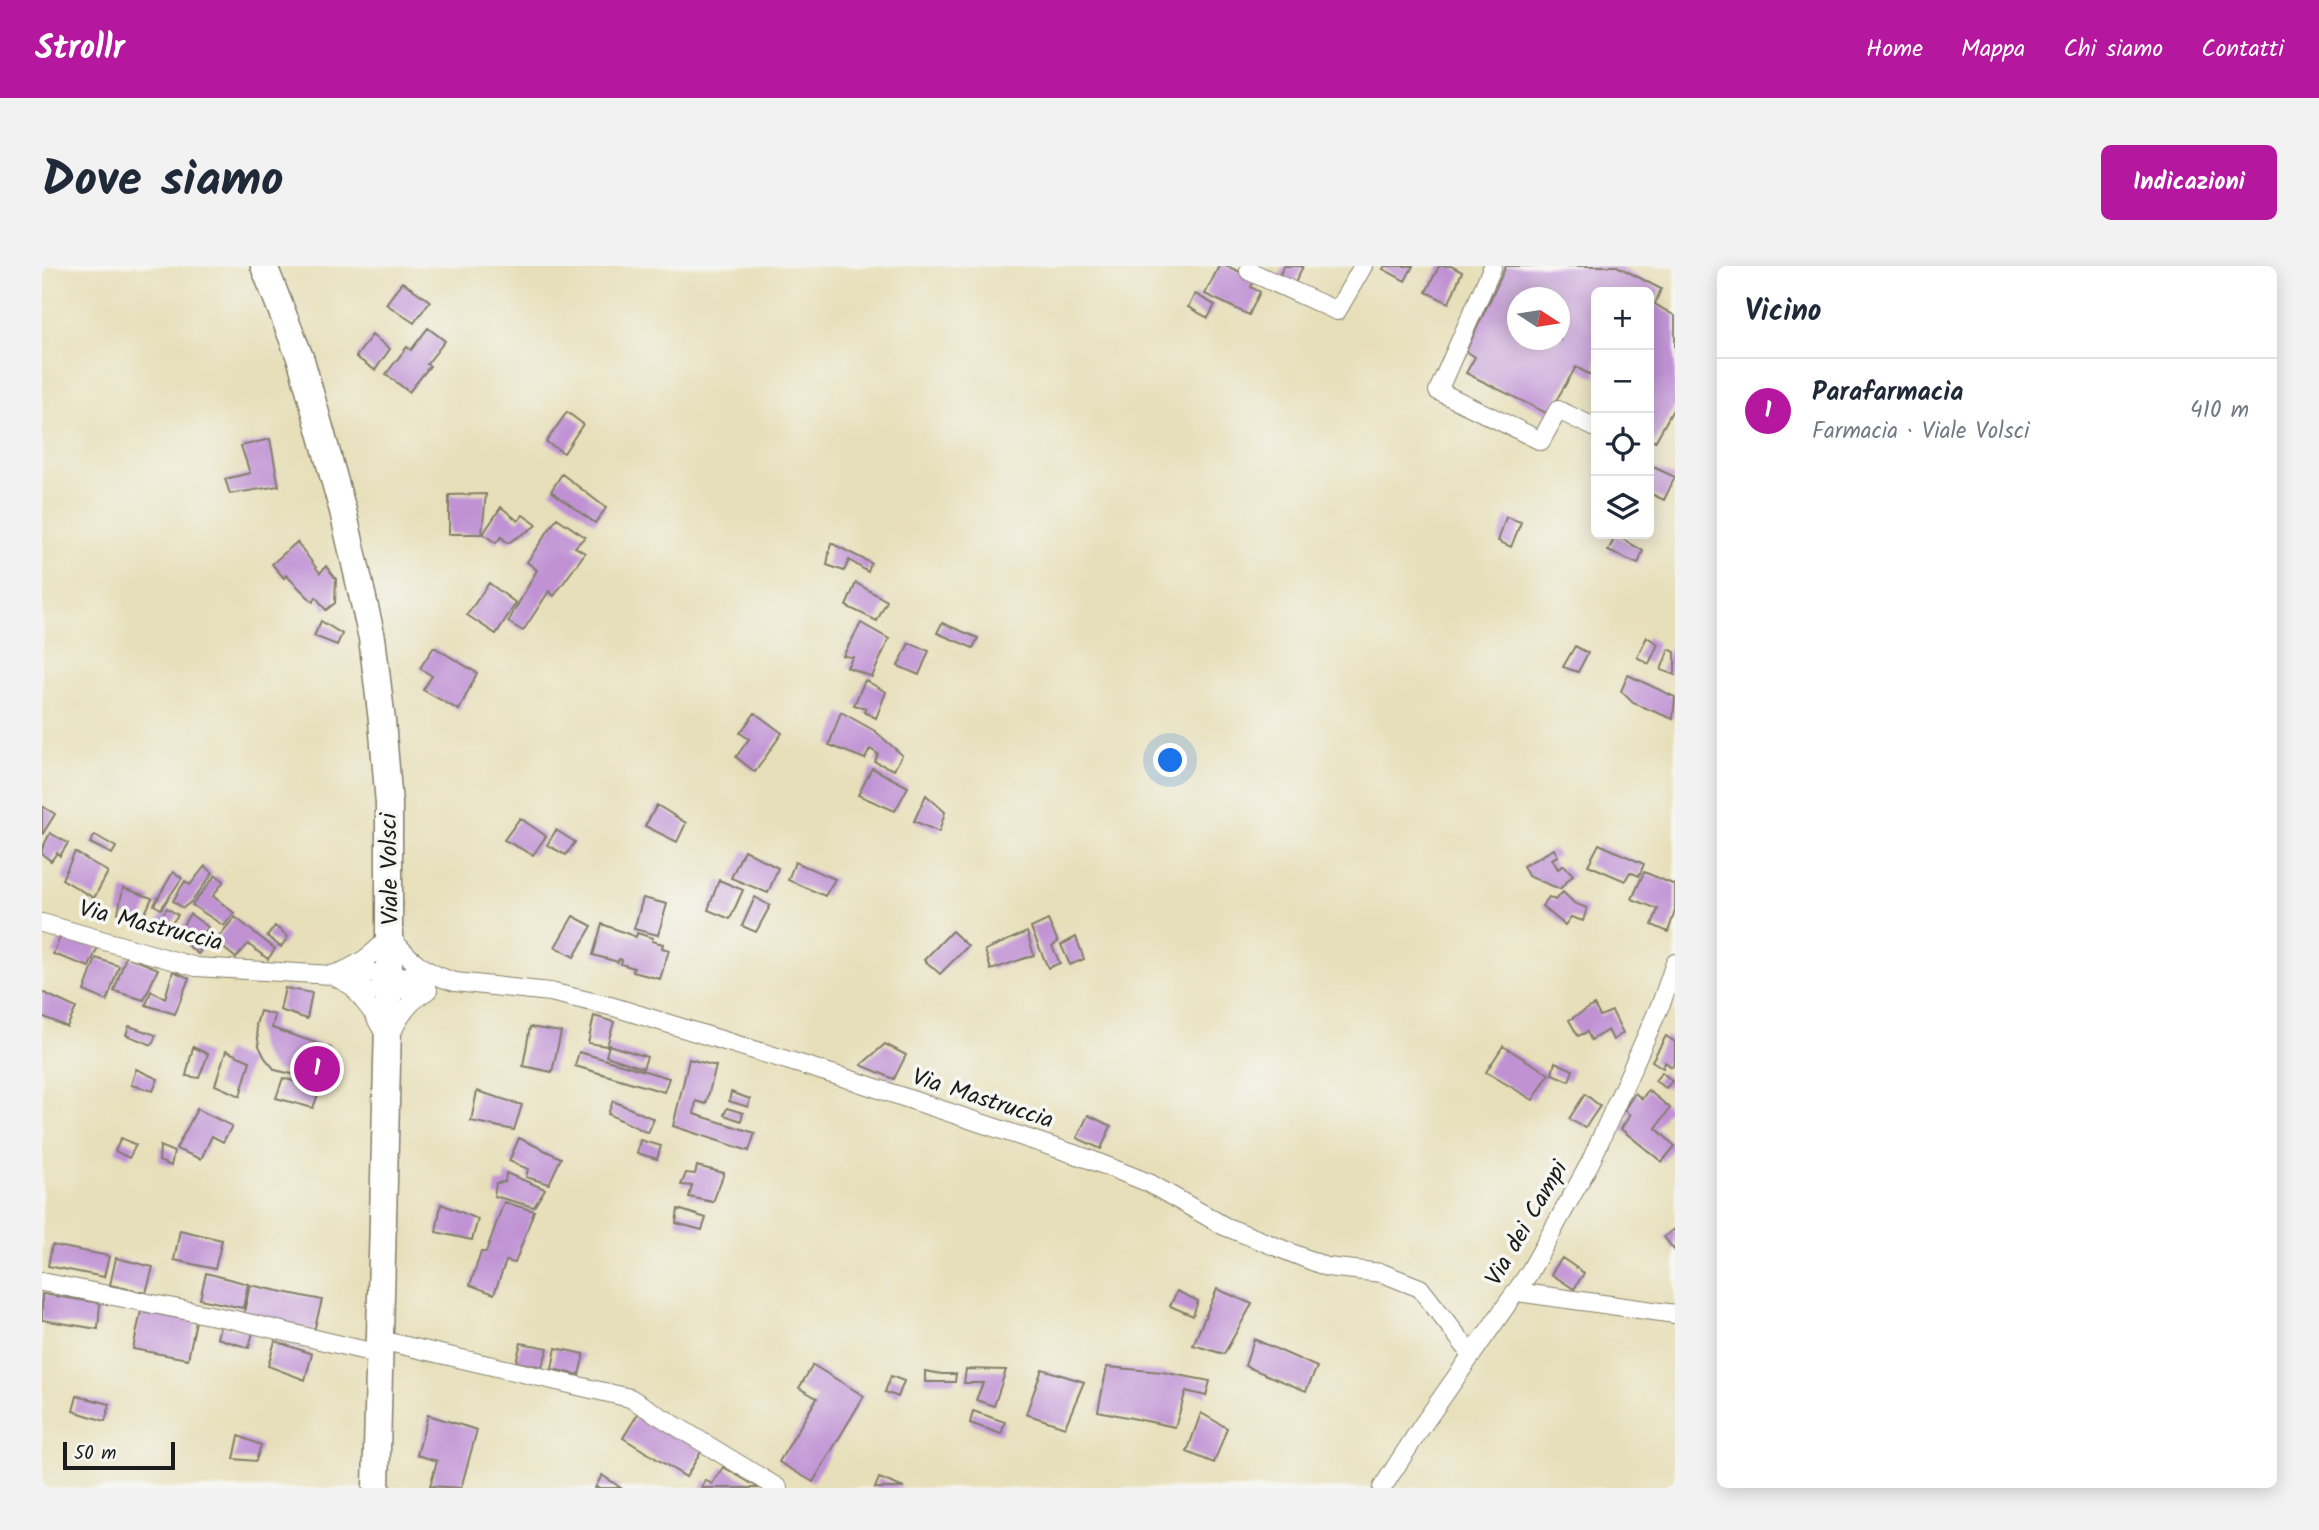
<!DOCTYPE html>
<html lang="it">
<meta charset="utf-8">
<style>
:root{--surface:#fff;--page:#f2f2f3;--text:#1f2937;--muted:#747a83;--line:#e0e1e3;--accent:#b5179e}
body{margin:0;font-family:Kalam,sans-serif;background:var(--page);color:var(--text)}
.controls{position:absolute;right:21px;top:21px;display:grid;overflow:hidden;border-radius:10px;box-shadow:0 4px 18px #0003}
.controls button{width:63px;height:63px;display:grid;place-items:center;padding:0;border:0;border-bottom:2px solid var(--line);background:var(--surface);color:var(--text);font:35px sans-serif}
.compass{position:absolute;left:1465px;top:21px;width:63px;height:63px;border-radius:50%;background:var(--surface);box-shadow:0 4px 18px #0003;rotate:102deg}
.scale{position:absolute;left:21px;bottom:18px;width:112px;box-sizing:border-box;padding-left:7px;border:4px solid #1c1c1c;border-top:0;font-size:19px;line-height:24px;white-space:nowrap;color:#1c1c1c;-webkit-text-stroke:5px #f6f6f2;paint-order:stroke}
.you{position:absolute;left:1129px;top:495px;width:24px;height:24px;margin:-18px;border:5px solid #fff;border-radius:50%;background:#1a73e8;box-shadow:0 0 0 10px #1a73e833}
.badge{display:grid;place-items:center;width:46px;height:46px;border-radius:50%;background:var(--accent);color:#fff;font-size:23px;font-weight:700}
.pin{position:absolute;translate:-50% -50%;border:4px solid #fff;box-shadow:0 2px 7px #0006}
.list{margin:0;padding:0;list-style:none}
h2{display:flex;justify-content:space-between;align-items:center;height:91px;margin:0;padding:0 28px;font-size:30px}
h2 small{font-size:23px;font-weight:400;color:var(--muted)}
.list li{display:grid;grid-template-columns:46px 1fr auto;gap:21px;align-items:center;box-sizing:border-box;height:105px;padding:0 28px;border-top:2px solid var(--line)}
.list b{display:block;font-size:26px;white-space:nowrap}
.list p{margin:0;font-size:23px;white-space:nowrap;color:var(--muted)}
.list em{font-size:23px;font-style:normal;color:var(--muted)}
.icon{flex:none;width:38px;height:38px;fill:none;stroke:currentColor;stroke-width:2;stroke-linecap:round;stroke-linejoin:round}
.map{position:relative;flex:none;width:1633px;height:1222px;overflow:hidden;border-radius:10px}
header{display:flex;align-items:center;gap:42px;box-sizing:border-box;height:98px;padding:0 35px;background:var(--accent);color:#fff}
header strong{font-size:33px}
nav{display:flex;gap:38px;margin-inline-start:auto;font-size:24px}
.intro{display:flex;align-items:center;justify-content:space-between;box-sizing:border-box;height:168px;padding:0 42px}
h1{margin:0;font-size:49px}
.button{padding:18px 32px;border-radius:10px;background:var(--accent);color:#fff;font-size:24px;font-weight:700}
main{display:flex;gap:42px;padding:0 42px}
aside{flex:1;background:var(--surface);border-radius:10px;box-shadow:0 4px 18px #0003}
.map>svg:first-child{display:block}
.building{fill:#c092d4;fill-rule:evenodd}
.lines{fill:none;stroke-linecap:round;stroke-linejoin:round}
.street-casing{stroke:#827e6a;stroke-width:20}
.secondary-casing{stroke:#827e6a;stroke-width:29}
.street{stroke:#fff;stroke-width:18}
.secondary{stroke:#fff;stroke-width:26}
.labels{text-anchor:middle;stroke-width:7;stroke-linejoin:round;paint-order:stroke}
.street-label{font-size:24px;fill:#1c1c1c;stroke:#f6f6f2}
</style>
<header>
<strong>Strollr</strong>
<nav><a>Home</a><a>Mappa</a><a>Chi siamo</a><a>Contatti</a></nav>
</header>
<div class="intro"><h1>Dove siamo</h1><a class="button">Indicazioni</a></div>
<main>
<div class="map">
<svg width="1633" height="1222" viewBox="0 0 1633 1222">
<rect width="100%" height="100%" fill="#f6f6f2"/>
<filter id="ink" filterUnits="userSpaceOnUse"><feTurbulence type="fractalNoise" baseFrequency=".0143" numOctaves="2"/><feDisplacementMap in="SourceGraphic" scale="14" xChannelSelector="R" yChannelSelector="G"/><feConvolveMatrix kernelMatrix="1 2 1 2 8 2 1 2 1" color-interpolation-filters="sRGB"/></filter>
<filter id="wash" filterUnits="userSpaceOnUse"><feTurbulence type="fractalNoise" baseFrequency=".00686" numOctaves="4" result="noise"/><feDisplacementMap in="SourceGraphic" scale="28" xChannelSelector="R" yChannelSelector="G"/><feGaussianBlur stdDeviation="1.57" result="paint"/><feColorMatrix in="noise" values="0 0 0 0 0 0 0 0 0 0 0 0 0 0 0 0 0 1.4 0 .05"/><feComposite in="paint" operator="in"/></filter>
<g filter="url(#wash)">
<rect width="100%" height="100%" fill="#e7dfb9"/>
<g id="blocks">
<path class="building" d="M1177,0H1185L1213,13L1209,21L1218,26L1207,49L1163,28Z
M1242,0H1261L1253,17L1236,12Z
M1343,0H1371L1363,15L1341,3Z
M1397,0H1409L1420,6L1407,37L1384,26Z
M1464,0H1575L1619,23L1613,38L1633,50V140L1613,176L1607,173V26H1554V112L1534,101L1506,148L1424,107L1433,91L1424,85ZM1476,32H1518V74H1476Z
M360,16L388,35L372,57L344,38Z
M1153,28L1173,39L1166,52L1146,41Z
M386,62L403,75L385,98L388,100L367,126L344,108L365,81L369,84Z
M330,69L348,83L333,104L314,91Z
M525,146L541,158L522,187L504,176Z
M228,173L237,220L188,228L183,213L208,207L199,180Z
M1607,199L1633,211L1622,234L1607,227Z
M520,208L564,242L553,257L509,225Z
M444,228L440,268H407V229Z
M459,241L476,255L481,249L495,259L466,277L459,271L454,277L441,268Z
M1464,251L1479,256L1469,281L1456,275Z
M515,252L543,271L533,281L543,287L512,330L507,325L481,365L466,356L495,304L485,296Z
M1574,269L1601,285L1596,298L1566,285Z
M255,276L278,307L284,300L294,313L293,337L284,344L274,331L271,336L244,309L242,312L230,298Z
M789,277L829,297L826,306L807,294L802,305L785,299Z
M447,317L474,337L454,368L425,349Z
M814,317L845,335L835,355L804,340Z
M279,355L300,368L295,379L272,370Z
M819,357L847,373L830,411L805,401L811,391L801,390Z
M900,357L936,372L931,382L895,367Z
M1605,371L1616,378L1607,398L1595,391Z
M867,377L887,385L877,409L856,400Z
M1533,380L1546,387L1536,406L1521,401Z
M392,381L435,407L417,444L381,424L390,410L378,402Z
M1627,383L1633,386V409L1619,404Z
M1586,409L1633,431L1631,453L1591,437L1579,425Z
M823,414L844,426L834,452L822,446L824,442L812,439Z
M799,446L833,465L860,489L852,504L833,496L836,488L828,483L823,493L787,479Z
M713,447L740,467L713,506L694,491L707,473L698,467Z
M830,502L866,521L853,545L816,529Z
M884,529L903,546L897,566L872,555Z
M615,539L644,557L635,576L603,560Z
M0,540L13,548L0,569Z
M478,552L504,570L491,589L462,574Z
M514,564L533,576L524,589L505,579Z
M8,567L26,577L18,590L15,587L9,595L0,588V583Z
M53,569L74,581L70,588L48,577Z
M1557,578L1602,598L1597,610L1588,606L1583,615L1546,599Z
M1512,583L1516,590L1510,593L1516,603L1522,599L1531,609L1518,623L1486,610L1481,600Z
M702,584L736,602L726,627L689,612Z
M33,586L66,606L52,632L20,613Z
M753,596L793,613L783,630L746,614Z
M163,600L171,607L150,635L141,642L131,635L143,615L148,619Z
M131,606L140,612L119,643L112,639Z
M1602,606L1633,619V645L1626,666L1610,659L1616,643L1590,633Z
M174,609L182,615L171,630L192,647L182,660L150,639Z
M677,614L701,624L688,653L666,644Z
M81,622L110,632L99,656L76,647Z
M1521,626L1532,637L1545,642L1541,655L1529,651L1523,659L1500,640L1507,631L1513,634Z
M713,631L728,640L714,666L700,660Z
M601,632L625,638L616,669L592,663Z
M125,642L136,649L126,662L116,655Z
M148,648L166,661L156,675L162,680L156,688L134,670Z
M531,650L550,660L532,691L513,681Z
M193,651L233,683L226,693L206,678L194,692L173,675Z
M1006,654L1016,676L1010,680L1018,697L1006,702L989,662Z
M560,658L594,671L595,667L611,672L610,675L621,678L620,682L627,684L618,713L591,706L592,702L579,698L580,694L577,693L576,696L551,689Z
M233,660L246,671L239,681L225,670Z
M910,665L926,680L898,708L882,694Z
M985,666L992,689L949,704L943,684Z
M18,671L56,681L47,701L11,688Z
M1034,671L1042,693L1028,699L1019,679Z
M84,690L116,703L102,734L72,725Z
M54,692L77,700L65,735L42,725Z
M131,705L147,712L133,748L104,739L109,725L123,732Z
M243,722L270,727L265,753L238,744Z
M0,726L34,742L25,761L0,750Z
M1552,739L1558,750L1570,745L1581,767L1571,774L1566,764L1549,774L1545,766L1536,770L1527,754Z
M218,745L233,749L230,762L289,782L280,815L233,804L223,792L217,780L214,759Z
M552,750L572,756L565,780L546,777Z
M87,760L114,769L110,779L84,769Z
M488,761L519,766L510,806L481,800Z
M1624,770L1633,776V796L1630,801L1623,796L1621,802L1610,795Z
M843,778L864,789L852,813L819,799Z
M567,779L605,791L601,802L564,790Z
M1461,780L1507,808L1491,834L1444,806Z
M151,781L166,788L157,812L144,810Z
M184,785L208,795L198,830L173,819Z
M537,786L627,812L622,826L533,800Z
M647,793L674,800L664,838L654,835L652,848L713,867L707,885L631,860Z
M1513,796L1531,804L1527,815L1510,808Z
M94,803L116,813L111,825L89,819Z
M1620,806L1630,815L1624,822L1613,815Z
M241,812L278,823L271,842L234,832Z
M1606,824L1628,842L1614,862L1633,880L1620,896L1579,863L1588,849L1582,844L1593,827L1600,833Z
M435,825L480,839L472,864L429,855Z
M689,826L708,833L706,841L687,835Z
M1543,828L1558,840L1543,862L1527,853Z
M571,835L612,853L606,867L566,848Z
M685,842L701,847L699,855L682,849Z
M155,843L190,860L181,876L170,870L159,893L134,883Z
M1046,849L1069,860L1059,883L1035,872Z
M79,872L94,879L87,892L73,885Z
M477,872L519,892L507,918L484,911L486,903L467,895Z
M598,874L619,880L615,893L595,887Z
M118,880L132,886L129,900L117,895Z
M655,900L682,907L671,936L647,931L650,920L639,919L644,907L653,908Z
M464,907L503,923L492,941L452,930L454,917L463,916Z
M462,936L492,945L473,997L464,995L452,1028L428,1019L439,986H444Z
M399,938L436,953L430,974L394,966Z
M636,943L664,952L660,964L634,957Z
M1633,962V985L1622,971Z
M138,964L180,974L173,1003L132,994Z
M10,979L67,990L62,1011L6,1000Z
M74,992L111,1001L104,1027L68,1019Z
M1520,992L1542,1007L1532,1023L1509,1008Z
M164,1007L206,1018L201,1042L158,1033Z
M208,1019L280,1034L272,1065L201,1051Z
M1175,1023L1210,1038L1182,1088L1151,1079Z
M1135,1025L1156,1035L1151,1050L1128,1040Z
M0,1028L58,1037L56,1063L0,1054Z
M99,1045L154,1055L146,1093L91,1083Z
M178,1060L211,1066L207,1082L175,1072Z
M1212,1073L1275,1101L1264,1125L1203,1100Z
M233,1075L270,1088L263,1114L226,1100Z
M479,1077L506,1082L500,1101L474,1096Z
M514,1082L542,1088L537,1109L510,1103Z
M771,1099L822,1130L771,1216L737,1196L775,1132L757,1122Z
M1065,1101L1120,1106L1168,1115L1164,1130L1144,1125L1133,1161L1056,1145Z
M924,1103L964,1104L952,1140L934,1134L941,1117H922Z
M1000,1103L1042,1116L1023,1161L984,1148Z
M883,1105L900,1108H914L913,1116H883Z
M849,1110L862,1115L856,1131L843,1126Z
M35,1130L68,1138L63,1155L31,1145Z
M931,1145L963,1156L959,1168L928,1157Z
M597,1146L660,1184L644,1211L581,1172Z
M1159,1147L1185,1162L1172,1197L1145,1186Z
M386,1149L435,1164L419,1222L388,1220L395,1195L375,1189Z
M197,1170L219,1179L214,1195L192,1193Z
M681,1201L717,1222H659L663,1214L670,1218Z
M560,1209L579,1222H553Z
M837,1212L862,1222H833Z"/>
</g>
</g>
<g filter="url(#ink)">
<use href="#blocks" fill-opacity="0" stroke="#827e6a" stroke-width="2"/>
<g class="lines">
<g class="street-casing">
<path id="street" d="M1451,0L1396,125L1499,175L1516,144L1554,162
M1207,5L1295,45L1321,0
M0,657L154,701L290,709L310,720L329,726L347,721L383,726
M303,705L332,707L347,715L365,710L391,709
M290,709C314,702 331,689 348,670C366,693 384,708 413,716L508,726L572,741L816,816L1047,893L1107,917L1182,960L1285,1001L1340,1007L1378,1022L1430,1089
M311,721L331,747L344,770
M349,769C356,751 369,734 386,724
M0,1016L193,1054L337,1088
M1474,1026L1633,1048
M338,1074L588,1132L736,1222
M1340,1222L1380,1160L1487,1007L1548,897L1620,735L1633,697"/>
</g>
<g class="secondary-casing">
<path id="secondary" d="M222,0L259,94L301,245L330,372L340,455L347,538V721L334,1222"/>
</g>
<use href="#street" class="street"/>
<use href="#secondary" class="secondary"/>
</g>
</g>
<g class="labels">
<g class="street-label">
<text transform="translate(347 603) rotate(-91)" y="8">Viale Volsci</text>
<text transform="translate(109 659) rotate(14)" y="8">Via Mastruccia</text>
<text transform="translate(941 832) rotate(18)" y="8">Via Mastruccia</text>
<text transform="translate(1484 957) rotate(-60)" y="8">Via dei Campi</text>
</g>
</g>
</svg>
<div class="controls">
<button>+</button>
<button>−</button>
<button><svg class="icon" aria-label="locate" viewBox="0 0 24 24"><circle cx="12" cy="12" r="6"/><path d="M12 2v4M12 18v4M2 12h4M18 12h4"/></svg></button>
<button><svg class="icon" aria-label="layers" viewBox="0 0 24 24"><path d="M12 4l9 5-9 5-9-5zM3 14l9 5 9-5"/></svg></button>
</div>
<svg class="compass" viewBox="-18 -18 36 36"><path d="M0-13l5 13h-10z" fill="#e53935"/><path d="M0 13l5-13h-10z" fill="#747a83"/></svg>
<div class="scale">50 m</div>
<div class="you"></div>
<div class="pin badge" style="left:275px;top:803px">1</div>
</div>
<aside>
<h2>Vicino<small></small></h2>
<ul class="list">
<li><span class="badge">1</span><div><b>Parafarmacia</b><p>Farmacia · Viale Volsci</p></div><em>410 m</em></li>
</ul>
</aside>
</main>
